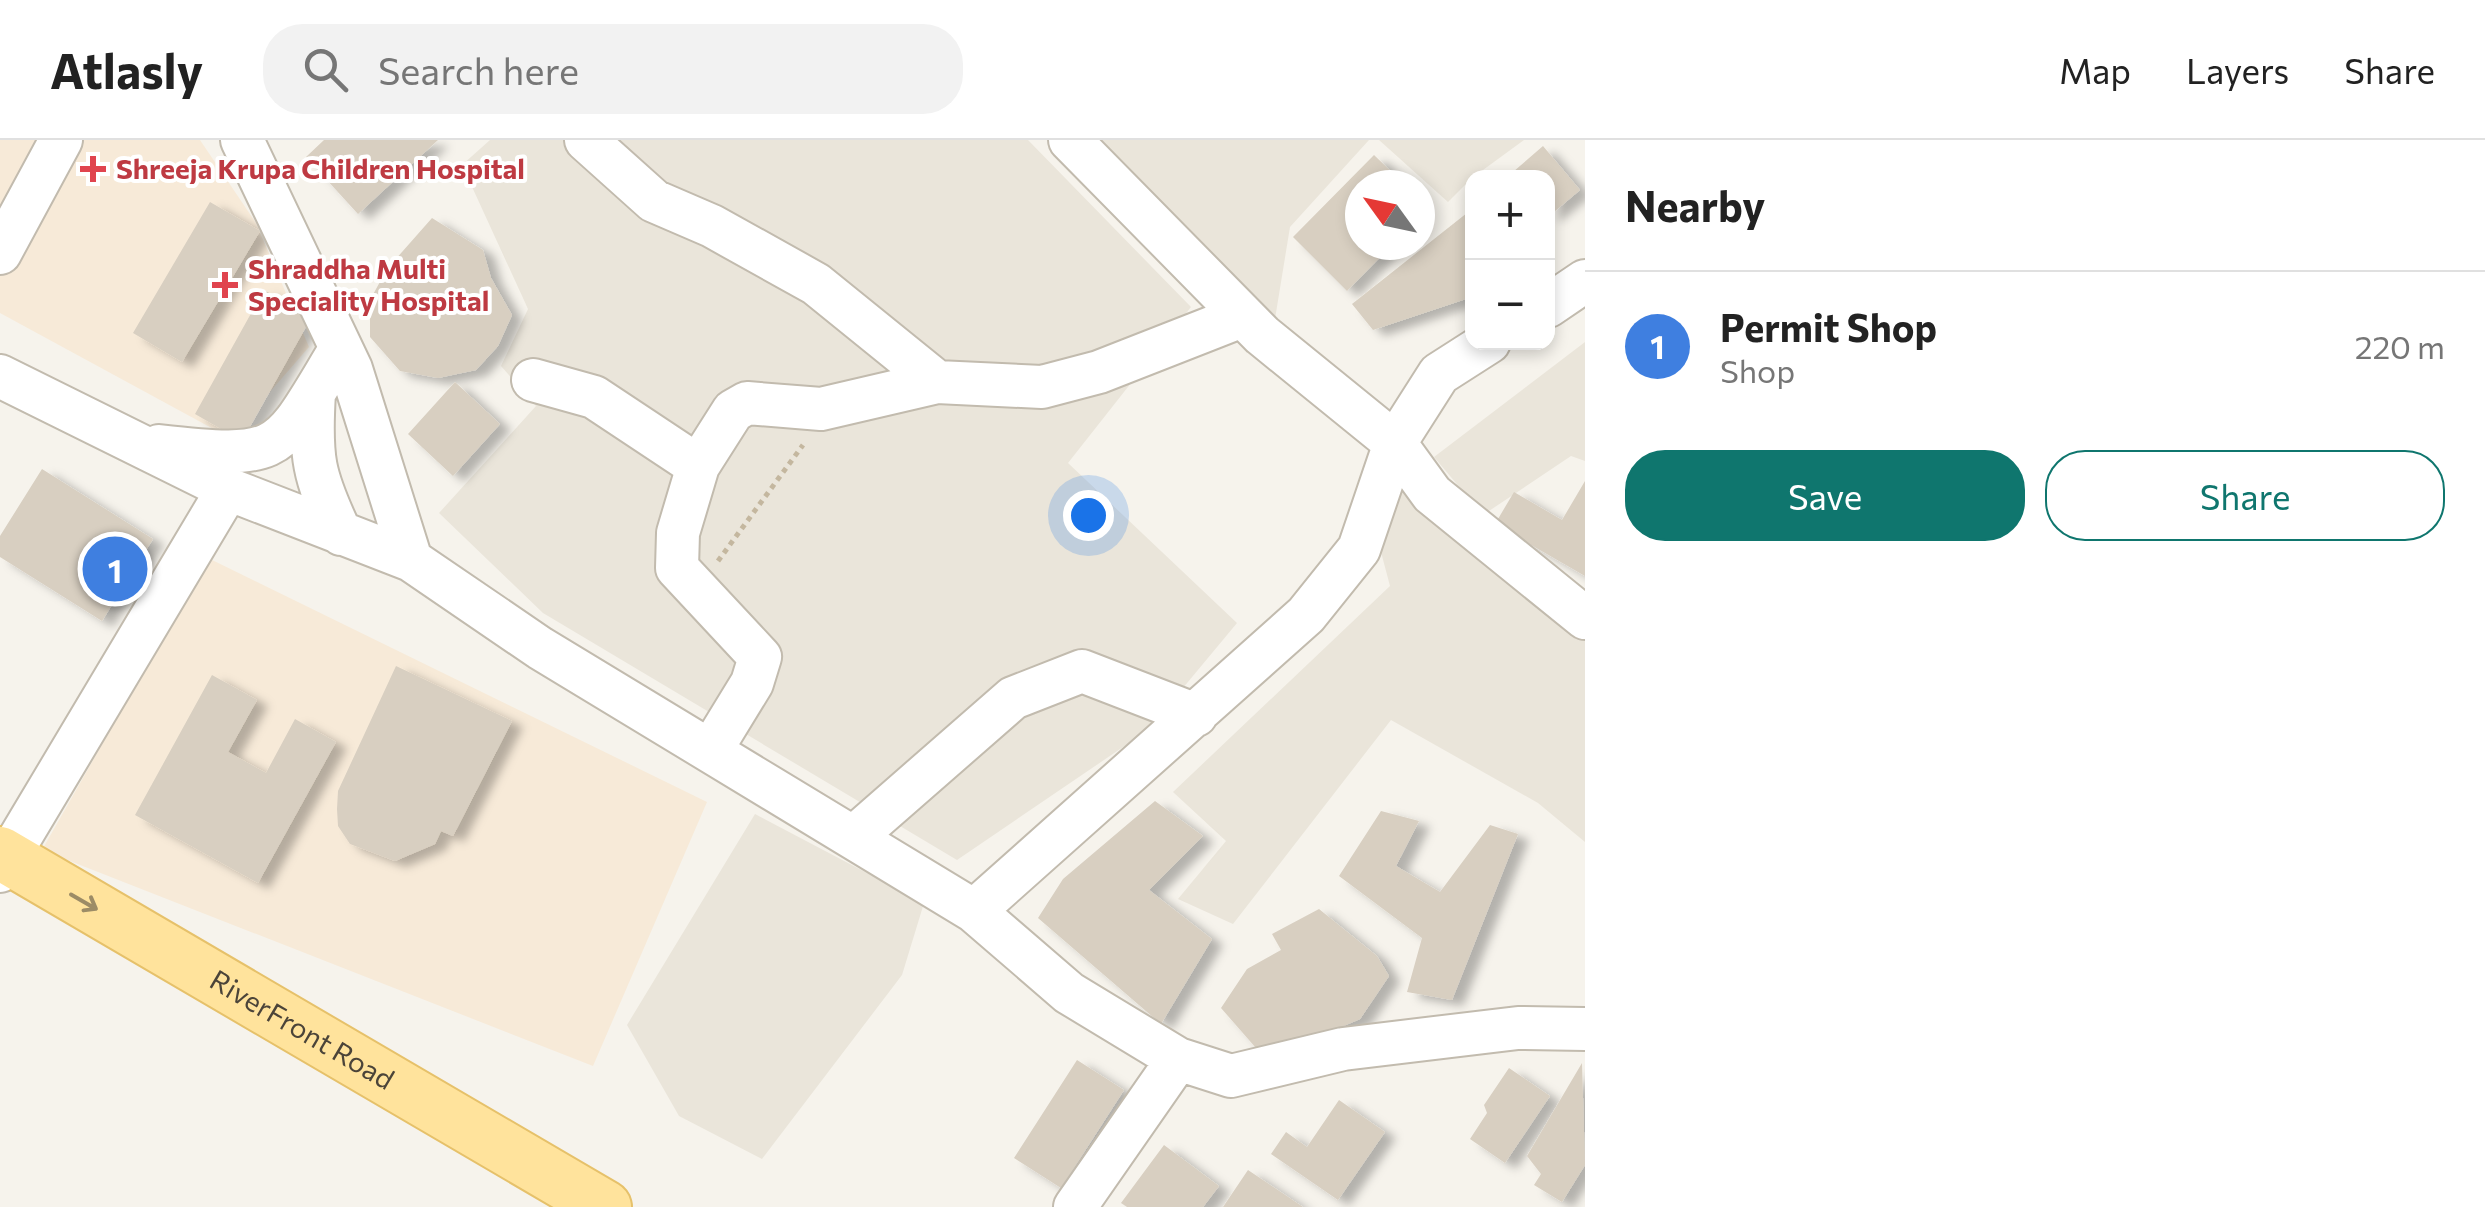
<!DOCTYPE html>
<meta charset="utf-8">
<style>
:root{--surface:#fff;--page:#f2f2f2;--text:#222;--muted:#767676;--line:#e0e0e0;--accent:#0f766e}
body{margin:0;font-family:Commissioner,sans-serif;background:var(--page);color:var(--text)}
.controls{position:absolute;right:30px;top:30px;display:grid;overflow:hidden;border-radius:20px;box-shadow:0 5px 15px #0003}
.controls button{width:90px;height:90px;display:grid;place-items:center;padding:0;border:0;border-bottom:2px solid var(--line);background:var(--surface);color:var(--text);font:50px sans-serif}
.compass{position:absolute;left:1345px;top:30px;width:90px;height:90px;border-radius:50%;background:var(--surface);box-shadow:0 5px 15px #0003;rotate:303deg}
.you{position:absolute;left:1088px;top:375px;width:35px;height:35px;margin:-25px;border:8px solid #fff;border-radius:50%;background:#1a73e8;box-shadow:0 0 0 15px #1a73e833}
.badge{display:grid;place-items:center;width:65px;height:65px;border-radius:50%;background:var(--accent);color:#fff;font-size:32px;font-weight:700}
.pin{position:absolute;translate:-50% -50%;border:5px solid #fff;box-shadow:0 2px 10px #0006}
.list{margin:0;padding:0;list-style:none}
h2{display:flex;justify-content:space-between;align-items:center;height:130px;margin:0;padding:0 40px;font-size:42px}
h2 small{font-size:32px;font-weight:400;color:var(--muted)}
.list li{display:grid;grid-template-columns:65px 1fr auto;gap:30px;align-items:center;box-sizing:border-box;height:150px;padding:0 40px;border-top:2px solid var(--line)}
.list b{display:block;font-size:38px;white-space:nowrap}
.list p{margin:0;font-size:32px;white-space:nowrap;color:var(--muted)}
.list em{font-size:32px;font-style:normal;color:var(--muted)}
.actions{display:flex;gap:20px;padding:30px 40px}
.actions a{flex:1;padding:22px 0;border:2px solid var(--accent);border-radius:40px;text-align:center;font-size:35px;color:var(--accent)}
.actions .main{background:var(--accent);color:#fff}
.icon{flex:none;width:55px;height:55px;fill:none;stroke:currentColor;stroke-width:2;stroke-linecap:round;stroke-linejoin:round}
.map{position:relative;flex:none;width:1585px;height:1067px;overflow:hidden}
header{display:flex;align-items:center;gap:60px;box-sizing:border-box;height:140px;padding:0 50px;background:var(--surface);border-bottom:2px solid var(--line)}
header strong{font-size:48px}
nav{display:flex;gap:55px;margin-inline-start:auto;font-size:35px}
.search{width:700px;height:90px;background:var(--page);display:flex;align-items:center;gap:25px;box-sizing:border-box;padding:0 35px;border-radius:40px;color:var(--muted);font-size:38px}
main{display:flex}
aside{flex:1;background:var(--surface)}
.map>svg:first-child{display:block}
.residential{fill:#eae5da}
.commercial{fill:#f7ead8}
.building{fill:#d8cfc1;filter:url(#shadow)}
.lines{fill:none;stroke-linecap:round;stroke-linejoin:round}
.minor-casing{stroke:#c2bbae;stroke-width:46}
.major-casing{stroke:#e6c16a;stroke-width:56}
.path{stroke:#c4b79f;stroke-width:5;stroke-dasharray:5 5;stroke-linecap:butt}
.minor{stroke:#fff;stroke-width:42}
.major{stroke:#ffe39c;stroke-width:52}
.oneway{stroke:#9c8c66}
.health-dot{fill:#e0444e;stroke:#fff;stroke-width:4}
.labels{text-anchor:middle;stroke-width:8;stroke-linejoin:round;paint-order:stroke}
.health-label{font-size:28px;font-weight:bold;fill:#be3a42;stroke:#fff;text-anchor:start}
.street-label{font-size:28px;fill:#4b4439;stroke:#fff}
</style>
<header>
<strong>Atlasly</strong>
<div class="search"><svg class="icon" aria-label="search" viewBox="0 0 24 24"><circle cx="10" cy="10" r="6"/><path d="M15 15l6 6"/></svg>Search here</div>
<nav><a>Map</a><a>Layers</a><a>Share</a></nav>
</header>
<main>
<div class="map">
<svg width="1585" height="1067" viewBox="0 0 1585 1067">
<defs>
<filter id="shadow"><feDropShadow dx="11" dy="6" stdDeviation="5" flood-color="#0004"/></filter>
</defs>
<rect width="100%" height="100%" fill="#f6f3ec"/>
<path class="residential" d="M490,0H1028L1191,167L1068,323L1237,483L1148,590L957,720L543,473L439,373L536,266L501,226L528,169L462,25Z
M1095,0H1369L1290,87L1274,185Z
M1379,0H1524L1472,38L1448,62Z
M1585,202V321L1571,316L1483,375L1434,317Z
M1398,344L1585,488V702L1538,663L1391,580L1233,784L1178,759L1226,701L1173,652L1390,446L1381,412Z
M755,674L924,763L902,835L762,1019L679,976L627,885Z"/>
<path class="commercial" d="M0,0H200L256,83L309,207L230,298L0,173Z
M208,418L707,662L593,926L42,710Z"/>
<path class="building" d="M324,0H438L358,74L306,17Z
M1543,6L1580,50L1548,77V38H1506Z
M1374,15L1405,45H1360V105H1392L1347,151L1293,97Z
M210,62L260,91L182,222L133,193Z
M1472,69V157L1373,190L1352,164Z
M432,78L483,110L491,138L512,175L498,206L476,230L438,238L400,231L370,197V160L387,129Z
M264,150L312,176L242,301L195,274Z
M455,242L500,284L453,336L408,294Z
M42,329L153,399L102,481L0,417V396Z
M1585,341V436L1495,384L1514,352L1562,380Z
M396,526L512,581L453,696L441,691L435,704L395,721L350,704L338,686L337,669L338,651Z
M212,535L257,560L228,612L266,633L295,579L336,602L258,743L135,675Z
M1155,661L1203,696L1149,750L1212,799L1161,884L1038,778L1063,739Z
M1381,671L1419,681L1396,726L1440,752L1490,685L1518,694L1452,860L1407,852L1422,798L1339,736Z
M1319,769L1377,816L1389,836L1360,879L1294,907L1256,908L1221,868L1247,829L1281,810L1272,794Z
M1077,920L1124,950L1061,1048L1014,1018Z
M1582,923L1585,1025L1562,1062L1534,1045L1541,1034L1527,1016Z
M1509,928L1550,956L1505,1023L1470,999L1487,973L1484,965Z
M1339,960L1385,992L1338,1060L1271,1014L1286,992L1307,1007Z
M1164,1005L1219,1046L1203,1067H1127L1121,1063Z
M1248,1030L1303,1067H1223Z"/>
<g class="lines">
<g class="minor-casing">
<path id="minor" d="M242,0L351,229L411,420
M586,0L654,61L712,86L816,144L937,242L1042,247L1099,232L1242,176
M1070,0L1262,195L1395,303L1432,354L1585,478
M0,113L61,0
M1548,166L1585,141
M0,236L228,349L411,420L540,508L974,771L1069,853L1178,919L1231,936L1343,909L1518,888L1585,889
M533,240L594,257L698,326L678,393L677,428L760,517L752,543L711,610
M314,253C310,318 313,335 341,394
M159,306C286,320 277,313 341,208
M698,326L733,271L747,263L821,269L937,242
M854,697L1013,558L1082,531L1196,575
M0,731L228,349
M974,771L1306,475L1359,409L1395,303L1439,234L1489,202
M1075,1067L1178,919"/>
</g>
<g class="major-casing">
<g id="major">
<path id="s1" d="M0,713L605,1067"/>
</g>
</g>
<path class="path" d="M718,421L803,305"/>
<use href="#minor" class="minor"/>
<use href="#major" class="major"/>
</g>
<defs><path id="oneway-shaft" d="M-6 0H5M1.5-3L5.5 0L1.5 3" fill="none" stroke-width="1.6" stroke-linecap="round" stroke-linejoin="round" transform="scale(2.5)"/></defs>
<use class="oneway" href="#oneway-shaft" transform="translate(84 762) rotate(30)"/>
<g class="health-dot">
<path d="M88 14h10v10h10v10h-10v10h-10v-10h-10v-10h10z"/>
<path d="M220 130h10v10h10v10h-10v10h-10v-10h-10v-10h10z"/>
</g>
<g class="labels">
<g class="health-label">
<text x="116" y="39">Shreeja Krupa Children Hospital</text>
<text x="248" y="139">Shraddha Multi<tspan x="248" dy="32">Speciality Hospital</tspan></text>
</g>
<g class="street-label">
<text dy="10" stroke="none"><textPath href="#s1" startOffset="350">RiverFront Road</textPath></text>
</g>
</g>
</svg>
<div class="controls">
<button>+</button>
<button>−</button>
</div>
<svg class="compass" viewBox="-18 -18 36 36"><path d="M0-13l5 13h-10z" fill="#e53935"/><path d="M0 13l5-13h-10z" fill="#767676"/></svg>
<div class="you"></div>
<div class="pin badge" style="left:115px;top:429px;background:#3f7fe0">1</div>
</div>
<aside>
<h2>Nearby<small></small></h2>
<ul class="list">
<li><span class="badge" style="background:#3f7fe0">1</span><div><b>Permit Shop</b><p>Shop</p></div><em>220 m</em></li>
</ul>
<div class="actions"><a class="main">Save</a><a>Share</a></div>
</aside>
</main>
